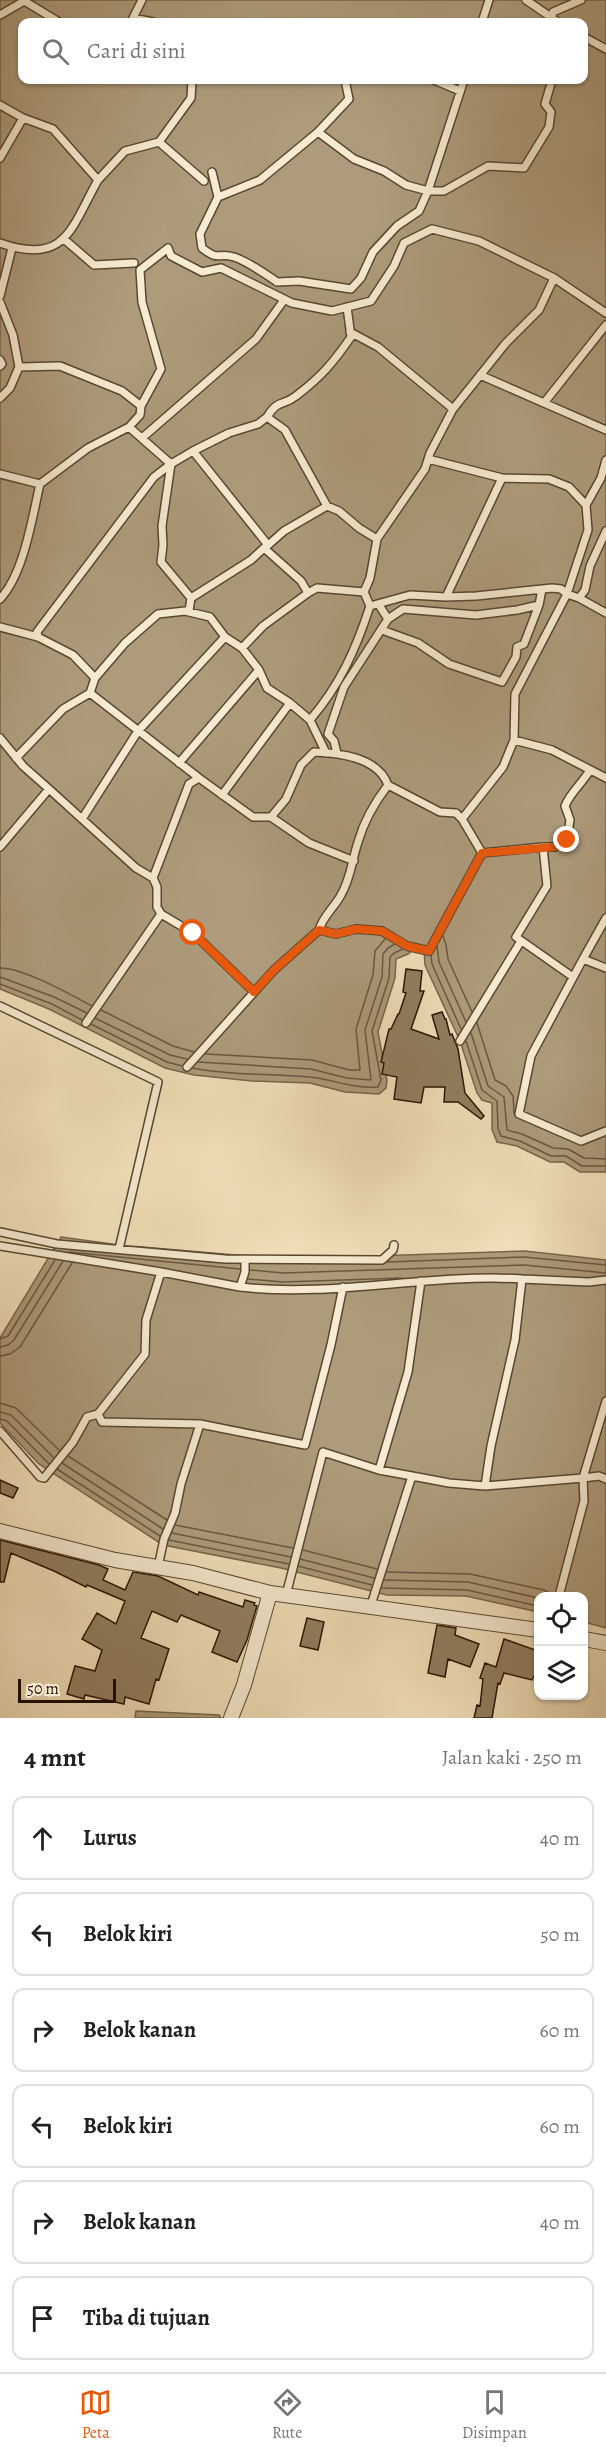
<!DOCTYPE html>
<html lang="id">
<meta charset="utf-8">
<style>
:root{--surface:#fff;--page:#f2f2f2;--text:#202124;--muted:#757577;--line:#e0e0e0;--accent:#ea580c}
body{margin:0;font-family:Alegreya,serif;background:var(--page);color:var(--text)}
.controls{position:absolute;right:18px;bottom:18px;display:grid;overflow:hidden;border-radius:12px;box-shadow:0 2px 4px #0004}
.controls button{width:54px;height:54px;display:grid;place-items:center;padding:0;border:0;border-bottom:2px solid var(--line);background:var(--surface);color:var(--text);font:30px sans-serif}
.scale{position:absolute;left:18px;bottom:15px;width:98px;box-sizing:border-box;padding-left:6px;border:3px solid #271400;border-top:0;font-size:16px;line-height:21px;white-space:nowrap;color:#271400;-webkit-text-stroke:4px #f7ecd3;paint-order:stroke}
.stop{position:absolute;width:18px;height:18px;margin:-14px;border:4px solid #ea580c;border-radius:50%;background:#fff}
.stop.end{background:#ea580c;border-color:#fff;box-shadow:0 2px 6px #0008}
.list{margin:0;padding:0;list-style:none}
h2{display:flex;justify-content:space-between;align-items:center;height:78px;margin:0;padding:0 24px;font-size:26px}
h2 small{font-size:20px;font-weight:400;color:var(--muted)}
.list li{display:grid;grid-template-columns:39px 1fr auto;gap:18px;align-items:center;box-sizing:border-box;height:84px;margin:0 12px 12px;padding:0 12px;border:2px solid var(--line);border-radius:12px}
.list b{display:block;font-size:22px;white-space:nowrap}
.list em{font-size:20px;font-style:normal;color:var(--muted)}
.icon{flex:none;width:33px;height:33px;fill:none;stroke:currentColor;stroke-width:2;stroke-linecap:round;stroke-linejoin:round}
.map{position:relative;flex:none;width:606px;height:1718px;overflow:hidden}
.search{position:absolute;background:var(--surface);box-shadow:0 2px 4px #0004;left:18px;right:18px;top:18px;height:66px;display:flex;align-items:center;gap:15px;box-sizing:border-box;padding:0 21px;border-radius:12px;color:var(--muted);font-size:22px}
.sheet{height:654px;background:var(--surface)}
nav{display:flex;justify-content:space-around;align-items:center;box-sizing:border-box;height:84px;border-top:2px solid var(--line);background:var(--surface);font-size:16px;color:var(--muted)}
nav a{display:grid;justify-items:center;gap:3px}
nav .on{color:var(--accent)}
.map>svg:first-child{display:block}
.water{fill:#ad9b7b;stroke:#77654a;stroke-width:1.5;fill-rule:evenodd}
.lines{fill:none;stroke-linecap:round;stroke-linejoin:round}
.shore{stroke:#6a583e;stroke-width:1.5}
.building{fill:#917f61;stroke:#271400;stroke-width:1.5}
.lane-casing{stroke:#5a472f;stroke-width:10}
.street-casing{stroke:#5a472f;stroke-width:16}
.lane{stroke:#f7ecd3;stroke-width:7}
.street{stroke:#f7ecd3;stroke-width:14}
.route{stroke:#ea580c;stroke-width:8}
</style>
<div class="map">
<svg width="606" height="1718" viewBox="0 0 606 1718">
<rect width="100%" height="100%" fill="#f2e1bb"/>
<filter id="stains"><feTurbulence type="fractalNoise" baseFrequency=".00333" numOctaves="4"/><feColorMatrix values="0 0 0 0 .2 0 0 0 0 .09 0 0 0 0 .02 0 0 0 .5 -.17"/></filter>
<radialGradient id="worn" r=".72"><stop offset=".6" stop-color="#630" stop-opacity="0"/><stop offset="1" stop-color="#630" stop-opacity=".3"/></radialGradient>
<path class="water" d="M0,0H606V1172H580L564,1162H550L517,1146L497,1142L492,1129V1103L482,1100L477,1093L460,1041L425,965L424,948L417,947L408,954L396,959L395,978L378,1032L387,1080L386,1088L379,1094L345,1092L310,1083L252,1081L194,1075L165,1068L49,1009L0,989ZM22,22H584V80H22Z
M61,1237L119,1245L282,1259L525,1251L606,1260V1628L584,1622V1596H538V1612L466,1596L387,1595L281,1568L163,1545L39,1464L0,1423V1338Z
M136,1711L219,1715L221,1718H135Z"/>
<g class="lines">
<path class="shore" d="M443,936L446,945L448,959L472,1012
M437,946L439,962L466,1022
M431,955L432,964L461,1029
M0,968C24,968 69,994 92,1006
M0,977L54,997L87,1013
M0,984L52,1004L82,1020
M101,1010L173,1046L194,1052
M95,1018L170,1055L187,1059
M477,1023L495,1080L506,1086L513,1096L514,1113
M91,1024L167,1062L182,1066
M471,1033L488,1086L504,1097L507,1130L522,1134L553,1148L568,1149L584,1158L606,1159
M466,1041L482,1090L497,1101L498,1128L501,1136L520,1141L551,1156H566L582,1166H606
M206,1054L312,1060L349,1070H360L356,1029L373,975L375,951L385,939
M198,1062L311,1069L347,1078L371,1080L365,1030L382,977L383,954L388,948L395,944
M192,1068C231,1076 270,1073 309,1077C332,1079 353,1089 378,1087L381,1080L372,1031L389,978L390,957L394,953L403,949
M69,1252L240,1269
M387,1262L524,1257L606,1265
M250,1270L283,1273L524,1265L606,1273
M248,1279L283,1282L402,1278
M0,1339L8,1336L55,1260
M0,1347L8,1345L14,1340L63,1261
M0,1356L10,1354L20,1347L72,1263
M0,1403L16,1408L60,1451
M0,1412L11,1415L54,1458
M0,1419L7,1421L49,1464
M68,1456L167,1520
M62,1463L163,1529
M57,1469L160,1536
M175,1525L293,1548
M172,1533L291,1557
M169,1540L289,1564
M303,1550L377,1569
M300,1559L374,1578
M298,1566L372,1585
M387,1572L470,1574L544,1590L554,1596
M384,1580L468,1582L538,1598
M382,1588L467,1590L538,1606"/>
</g>
<path class="building" d="M406,969L422,971L420,991H424L411,1029L439,1039L432,1015L442,1012L445,1019H446L450,1035L452,1034L458,1049L465,1093L484,1116L481,1119L458,1102H444L445,1087H424L421,1103L394,1099L397,1077L382,1074L384,1063L381,1062L389,1029H391L398,1014H399L406,993L403,992Z
M0,1480L18,1488L13,1498L0,1493Z
M0,1540L99,1565L108,1569L103,1580L125,1590L133,1572L158,1576L198,1595L199,1592L243,1607L245,1600L255,1603L254,1605L257,1606L247,1640L237,1662L212,1652L220,1631L181,1615L177,1622L152,1611L141,1638L169,1649L159,1680L156,1679L149,1704L125,1697L124,1704L85,1695L84,1699L67,1694L75,1666L95,1671L102,1650L82,1639L97,1613L116,1624L125,1601L87,1585L86,1587L54,1571L11,1553L4,1582H0Z
M307,1618L324,1622L318,1650L300,1646Z
M437,1625L456,1628L455,1635L479,1644L470,1667L448,1659L445,1677L428,1673Z
M504,1639L538,1651V1677L534,1676L532,1680L504,1673L500,1684L498,1683L492,1718H474L477,1705L480,1706L483,1679L480,1678L485,1663L496,1667Z"/>
<g class="lines">
<g class="lane-casing">
<path id="lane" d="M142,0L133,18L153,22
M526,0L558,22
M26,2L59,22
M0,15L26,0
M482,22L489,0
M551,22L553,12L581,0
M584,37L606,49
M192,80L191,98L159,142L204,181
M345,80L349,99L318,132L354,159L384,171L406,185L428,191L464,80
M434,80L460,91
M0,105L23,118L53,129L98,180L125,151L159,142
M0,158L23,118
M212,172L218,197L200,234L202,248C220,262 217,252 234,257C249,262 264,273 277,282L299,281L351,289L361,278L373,252L397,226L419,211L428,191H444L488,166L524,168L549,127L551,112L545,104L552,80
M218,197L260,180L318,132
M65,240L94,265L134,263
M0,243C66,266 71,228 98,180
M0,296L12,248
M0,302L13,335L19,367L60,366L122,391L141,406L140,415L129,427
M350,332L378,347L453,409L430,453L425,469L377,539
M0,360L2,364L0,366
M480,375L544,403L606,325
M0,398L10,388L19,367
M544,403L606,430
M141,406L161,369L142,302L140,270L168,248L171,256L202,272L221,268L292,303L332,311L371,301L394,266L404,243L432,229L479,241L554,278L606,313
M453,409L506,343L539,310L554,278
M267,417C279,398 282,407 296,396C321,377 333,363 351,337L347,307
M142,438L256,339L284,300
M193,451L229,433L258,424L267,417L285,430L327,506
M171,464L162,526L163,545L161,562L191,598L189,611
M0,474L40,484C32,518 24,574 0,599
M502,478L549,479L569,487L586,505
M40,484L88,448L129,427L171,464
M606,531L590,566L585,590L579,598L606,613
M266,547L284,531L327,506L339,511L359,528L377,539L370,578L364,592
M308,593L317,588L364,592L370,606C356,649 340,685 310,720
M446,597L476,596L552,588L561,589L567,594L515,694L514,740L552,750L606,778
M191,598L251,560L264,548L301,581L308,593L263,626L242,648
M579,598L567,594L588,530L586,505L601,478L606,460
M370,606L410,595L446,597L502,478L428,459
M388,619L403,609L476,615L517,610L539,605
M0,627L38,637L73,655L95,678L90,693L63,709L16,758
M382,630L418,643L449,664L502,682L516,657L517,647L524,644L539,605L542,589
M38,637L37,632L154,477L171,464L193,451L268,545
M259,670L267,688L290,703
M95,678L125,643L158,614L185,611L210,617L225,637
M90,693L199,778
M0,738L23,766L49,789
M337,753L334,741L328,734L344,687L388,619L379,605
M388,785C375,802 364,821 358,842C352,860 351,878 341,895C334,908 323,916 319,930L336,934L356,929L382,931L407,946L429,951L482,853L543,847
M222,795L290,703L310,720L326,753
M271,817L286,799L301,765L314,752C339,753 378,757 388,785L440,812L456,813L462,819
M82,819L138,731L225,637L242,648L259,670L179,763
M0,847L49,789L136,868L153,878
M482,853L462,819L503,767L514,740
M606,918L583,959L606,968
M583,959L531,1056L519,1114L581,1141L606,1131
M573,977L516,937L547,886L543,847H555L567,840L570,820L565,806C571,791 582,784 590,770
M254,992L193,933L161,914L157,907V887L153,878L189,784L199,778L253,817H271L309,843L354,861
M0,1006L158,1082L119,1249
M86,1023L161,914
M460,1041L521,941
M187,1067L274,970L319,930
M0,1232L57,1244L225,1259L382,1260L393,1250L394,1245
M0,1246L161,1272
M245,1259V1272L240,1287C334,1298 428,1273 522,1279L515,1340L491,1446L485,1486
M522,1279L589,1282L606,1280
M606,1401L583,1478L599,1476L606,1479
M200,1424L305,1445L331,1345L343,1287
M0,1431L40,1477L44,1478L73,1442L87,1417L98,1414
M412,1476L449,1483L485,1486L583,1478L584,1501L559,1596
M158,1567L164,1539L175,1513L181,1484L200,1424L102,1422L98,1414L145,1354L146,1320L161,1272L240,1287
M286,1595L323,1452L379,1470
M370,1608L412,1476L379,1470L408,1372L421,1281"/>
</g>
<g class="street-casing">
<path id="street" d="M0,1531L115,1560L193,1573L270,1593L538,1630
M584,1639L606,1643
M231,1718L244,1685L270,1593"/>
</g>
<use href="#lane" class="lane"/>
<use href="#street" class="street"/>
</g>
<g class="lines">
<path class="route" d="M193,933L254,992L274,970L319,930L336,934L356,929L382,931L407,946L429,951L482,853L555,847L567,840"/>
</g>
<rect width="100%" height="100%" filter="url(#stains)"/>
<rect width="100%" height="100%" fill="url(#worn)"/>
</svg>
<div class="controls">
<button><svg class="icon" aria-label="locate" viewBox="0 0 24 24"><circle cx="12" cy="12" r="6"/><path d="M12 2v4M12 18v4M2 12h4M18 12h4"/></svg></button>
<button><svg class="icon" aria-label="layers" viewBox="0 0 24 24"><path d="M12 4l9 5-9 5-9-5zM3 14l9 5 9-5"/></svg></button>
</div>
<div class="scale">50 m</div>
<div class="stop" style="left:193px;top:933px"></div>
<div class="stop end" style="left:567px;top:840px"></div>
<div class="search"><svg class="icon" aria-label="search" viewBox="0 0 24 24"><circle cx="10" cy="10" r="6"/><path d="M15 15l6 6"/></svg>Cari di sini</div>
</div>
<section class="sheet">
<h2>4 mnt<small>Jalan kaki · 250 m</small></h2>
<ul class="list">
<li><svg class="icon" aria-label="ahead" viewBox="0 0 24 24"><path d="M12 20V5M6 11l6-6 6 6"/></svg><div><b>Lurus</b></div><em>40 m</em></li>
<li><svg class="icon" aria-label="left" viewBox="0 0 24 24"><path d="M17 20v-9H6M10 6l-5 5 5 5"/></svg><div><b>Belok kiri</b></div><em>50 m</em></li>
<li><svg class="icon" aria-label="right" viewBox="0 0 24 24"><path d="M7 20v-9h11M14 6l5 5-5 5"/></svg><div><b>Belok kanan</b></div><em>60 m</em></li>
<li><svg class="icon" aria-label="left" viewBox="0 0 24 24"><path d="M17 20v-9H6M10 6l-5 5 5 5"/></svg><div><b>Belok kiri</b></div><em>60 m</em></li>
<li><svg class="icon" aria-label="right" viewBox="0 0 24 24"><path d="M7 20v-9h11M14 6l5 5-5 5"/></svg><div><b>Belok kanan</b></div><em>40 m</em></li>
<li><svg class="icon" aria-label="arrive" viewBox="0 0 24 24"><path d="M6 21V4h12l-3 4 3 4H6"/></svg><div><b>Tiba di tujuan</b></div></li>
</ul>
</section>
<nav>
<a class="on"><svg class="icon" aria-label="map" viewBox="0 0 24 24"><path d="M3 6l6-2 6 2 6-2v14l-6 2-6-2-6 2zM9 4v14M15 6v14"/></svg>Peta</a>
<a><svg class="icon" aria-label="directions" viewBox="0 0 24 24"><path d="M12 3l9 9-9 9-9-9zM9 14v-3h6M13 9l2 2-2 2"/></svg>Rute</a>
<a><svg class="icon" aria-label="saved" viewBox="0 0 24 24"><path d="M7 4h10v16l-5-4-5 4z"/></svg>Disimpan</a>
</nav>
